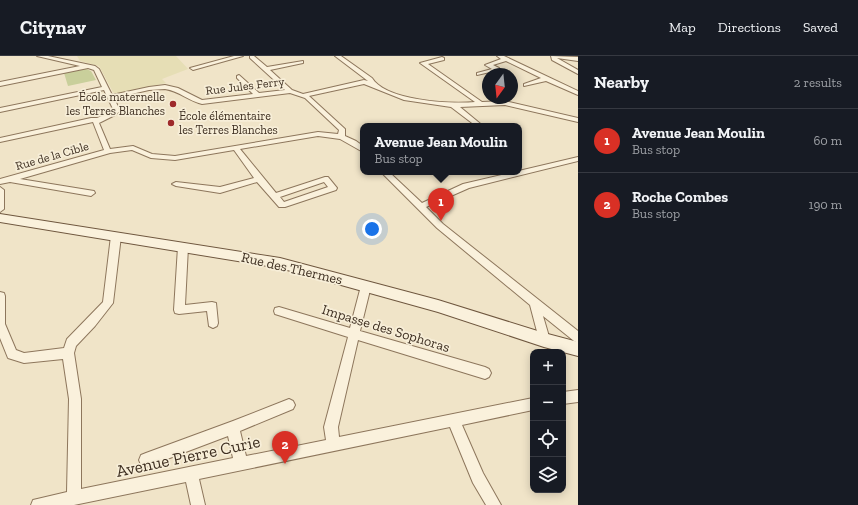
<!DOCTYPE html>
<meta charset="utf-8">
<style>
:root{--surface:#171b24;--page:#20242c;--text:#f1f3f6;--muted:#9ea1a6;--line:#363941;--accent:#d93025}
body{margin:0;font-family:"Zilla Slab",serif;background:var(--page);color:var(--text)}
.controls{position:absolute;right:12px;bottom:12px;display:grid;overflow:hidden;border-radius:8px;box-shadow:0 2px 10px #0003}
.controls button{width:36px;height:36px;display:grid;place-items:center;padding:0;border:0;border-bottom:1px solid var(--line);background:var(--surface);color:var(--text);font:20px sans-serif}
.compass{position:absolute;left:482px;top:12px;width:36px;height:36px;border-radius:50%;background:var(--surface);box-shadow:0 2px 10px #0003;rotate:195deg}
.you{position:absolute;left:372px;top:173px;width:14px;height:14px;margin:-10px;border:3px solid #fff;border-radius:50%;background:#1a73e8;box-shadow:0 0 0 6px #1a73e833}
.badge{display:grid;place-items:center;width:26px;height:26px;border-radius:50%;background:var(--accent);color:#fff;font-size:13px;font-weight:700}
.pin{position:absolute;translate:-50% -33px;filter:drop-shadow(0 1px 2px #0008)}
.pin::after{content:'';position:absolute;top:21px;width:14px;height:12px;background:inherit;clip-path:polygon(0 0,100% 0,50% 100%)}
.popup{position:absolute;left:360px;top:67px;width:162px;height:52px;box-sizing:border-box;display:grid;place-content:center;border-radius:8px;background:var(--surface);filter:drop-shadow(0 1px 3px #0005);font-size:13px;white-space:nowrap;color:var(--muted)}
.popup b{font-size:15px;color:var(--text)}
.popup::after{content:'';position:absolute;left:50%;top:100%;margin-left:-8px;border:8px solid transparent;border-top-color:var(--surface)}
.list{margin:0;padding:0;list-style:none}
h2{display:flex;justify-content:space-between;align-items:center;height:52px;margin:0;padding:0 16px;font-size:17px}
h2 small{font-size:13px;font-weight:400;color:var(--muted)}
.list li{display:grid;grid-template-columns:26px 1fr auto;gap:12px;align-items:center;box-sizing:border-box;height:64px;padding:0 16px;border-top:1px solid var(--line)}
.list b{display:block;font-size:15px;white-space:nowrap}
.list p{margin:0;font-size:13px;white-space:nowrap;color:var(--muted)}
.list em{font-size:13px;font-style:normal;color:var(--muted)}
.icon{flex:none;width:22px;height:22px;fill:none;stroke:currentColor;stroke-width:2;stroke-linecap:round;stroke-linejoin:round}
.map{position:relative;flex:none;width:578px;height:449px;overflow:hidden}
header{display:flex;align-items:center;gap:24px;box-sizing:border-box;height:56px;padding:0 20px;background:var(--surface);border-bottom:1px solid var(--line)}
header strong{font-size:19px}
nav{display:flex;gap:22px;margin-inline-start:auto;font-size:14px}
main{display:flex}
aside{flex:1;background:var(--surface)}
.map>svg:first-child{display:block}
.farmland{fill:#e6deb5}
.green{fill:#c9cf9b}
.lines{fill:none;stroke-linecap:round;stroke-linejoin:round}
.minor-casing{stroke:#8d765c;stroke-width:2}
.secondary-casing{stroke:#6f573f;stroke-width:2}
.minor{fill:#faf1dc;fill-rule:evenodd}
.secondary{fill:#faf1dc;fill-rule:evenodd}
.poi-dot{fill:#9e2a2b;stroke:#f7eed8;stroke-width:1.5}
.labels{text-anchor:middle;stroke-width:3.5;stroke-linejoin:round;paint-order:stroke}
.far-street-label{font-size:12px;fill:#3d2e20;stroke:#f7eed8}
.far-poi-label{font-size:12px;fill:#3d2e20;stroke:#f7eed8;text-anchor:end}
.street-label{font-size:14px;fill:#3d2e20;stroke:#f7eed8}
.near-street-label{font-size:17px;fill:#3d2e20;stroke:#f7eed8}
</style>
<header>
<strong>Citynav</strong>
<nav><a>Map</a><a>Directions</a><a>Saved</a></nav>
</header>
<main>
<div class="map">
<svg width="578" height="449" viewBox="0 0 578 449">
<rect width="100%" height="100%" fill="#f0e4c8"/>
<path class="farmland" d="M77,0H176L188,13L162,23L166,27L116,38L113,36L99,10L80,5Z"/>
<path class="green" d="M86,13L91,15L96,24L68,30L64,17Z"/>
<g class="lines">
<g class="minor-casing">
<path id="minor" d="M37,0H48L95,10L99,13L112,39L149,31L165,29L178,32L202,44L253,38L237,22V20L239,19L259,37L285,34L250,2V0H254L267,11L303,5V7L270,14L292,34L303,38L364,24L368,25L335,0H341L372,22C386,45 450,48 475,46L420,7L442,1L444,2V4L428,8L482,46L505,45L578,62V66L505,49L460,51L483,70H476L451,51L404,44L364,28L309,40L345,73V80L356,85L363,90V96L340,83L318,80L240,93L276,137L325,121H328L337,132L336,134L285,151H279L257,126L220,137L176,130L172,128L176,126L220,131L254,122L234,94L175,104L151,102L132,94L110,97L20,123L94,135L95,137L91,140L10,126L0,128V123L104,94L93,66L0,86V82L91,62H97L114,55L104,34L0,56V52L102,31L94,14L88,12L0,30V26L80,10ZM165,33C179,35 189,45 202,48L290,37L305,42L339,74L338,78L318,76L175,100L152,98L133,90L110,93L99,67L115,59L120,55L114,42L149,34ZM324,126L328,131L284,146L280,141Z
M234,0H243L193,14L190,12Z
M497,0H504L578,35V39L546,25L524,30V28L541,22L506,5L493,9L499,12V14L477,19V17L492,13L485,9L501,3Z
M551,0L578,1V5L557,2L578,14V18L552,4Z
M578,101V105L469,132L426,151L443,168L578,275V287L574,285L543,260L550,284L548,287L544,289L540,287L530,249L437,172L381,116H389L422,147L463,128Z
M0,131L4,134V153L0,156Z
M116,177L121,180L113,247L95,270L76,290L74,297L81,343V433L233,402L228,380L146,411L141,409L139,404L141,399L146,397L233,365L289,343L293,345L295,349L293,353L240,375L246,400L326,384L324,371L348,281L275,258L274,255L275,252L279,251L350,272L361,230L362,227H370L371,230L360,275L485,311L489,313L491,317L489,321L485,323L358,284L338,371L339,381L533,342V354L462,369L483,417L501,449H486L473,427L450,371L199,423L205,449H191L186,426L74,449H31L33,444L67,436L69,343L63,303L24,307L8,302L0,282V236L4,237L5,240V268L16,294L24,297L64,292L67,283L103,246L111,180Z
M183,188L188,191L185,249L212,246L216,247L218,267L217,270L213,272L209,270L207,255L179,258L175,257L174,254L178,191Z
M578,334V346L563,348V336Z"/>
</g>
<g class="secondary-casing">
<path id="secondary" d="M0,158L280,202L438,244L544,277L578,286V300L544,291L438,256L280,212L0,166Z"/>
</g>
<use href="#minor" class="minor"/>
<use href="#secondary" class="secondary"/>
</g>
<g class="poi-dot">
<circle cx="173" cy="48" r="4"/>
<circle cx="171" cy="67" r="4"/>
</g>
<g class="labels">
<g class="far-street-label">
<text transform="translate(245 30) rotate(-7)" y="4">Rue Jules Ferry</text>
<text transform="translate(52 100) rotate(-16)" y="4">Rue de la Cible</text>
</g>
<g class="far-poi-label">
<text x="165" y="45">École maternelle<tspan x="165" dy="14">les Terres Blanches</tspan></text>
<text x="179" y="64" text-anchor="start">École élémentaire<tspan x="179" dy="14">les Terres Blanches</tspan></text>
</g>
<g class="street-label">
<text transform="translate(292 212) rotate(13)" y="5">Rue des Thermes</text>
<text transform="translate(386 272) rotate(17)" y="5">Impasse des Sophoras</text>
</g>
<g class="near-street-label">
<text transform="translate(188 400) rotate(-12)" y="6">Avenue Pierre Curie</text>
</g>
</g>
</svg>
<div class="controls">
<button>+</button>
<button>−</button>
<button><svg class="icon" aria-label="locate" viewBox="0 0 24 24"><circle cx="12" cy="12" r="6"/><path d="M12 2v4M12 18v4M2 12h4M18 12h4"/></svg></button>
<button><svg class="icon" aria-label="layers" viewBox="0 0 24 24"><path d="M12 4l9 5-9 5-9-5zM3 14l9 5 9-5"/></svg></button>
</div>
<svg class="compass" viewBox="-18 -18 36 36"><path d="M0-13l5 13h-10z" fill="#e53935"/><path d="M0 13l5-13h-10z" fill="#9ea1a6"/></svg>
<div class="you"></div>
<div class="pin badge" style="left:441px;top:165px">1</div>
<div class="popup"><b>Avenue Jean Moulin</b>Bus stop</div>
<div class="pin badge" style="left:285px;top:408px">2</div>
</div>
<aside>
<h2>Nearby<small>2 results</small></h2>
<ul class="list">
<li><span class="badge">1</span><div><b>Avenue Jean Moulin</b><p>Bus stop</p></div><em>60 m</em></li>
<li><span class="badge">2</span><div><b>Roche Combes</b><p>Bus stop</p></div><em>190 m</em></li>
</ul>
</aside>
</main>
